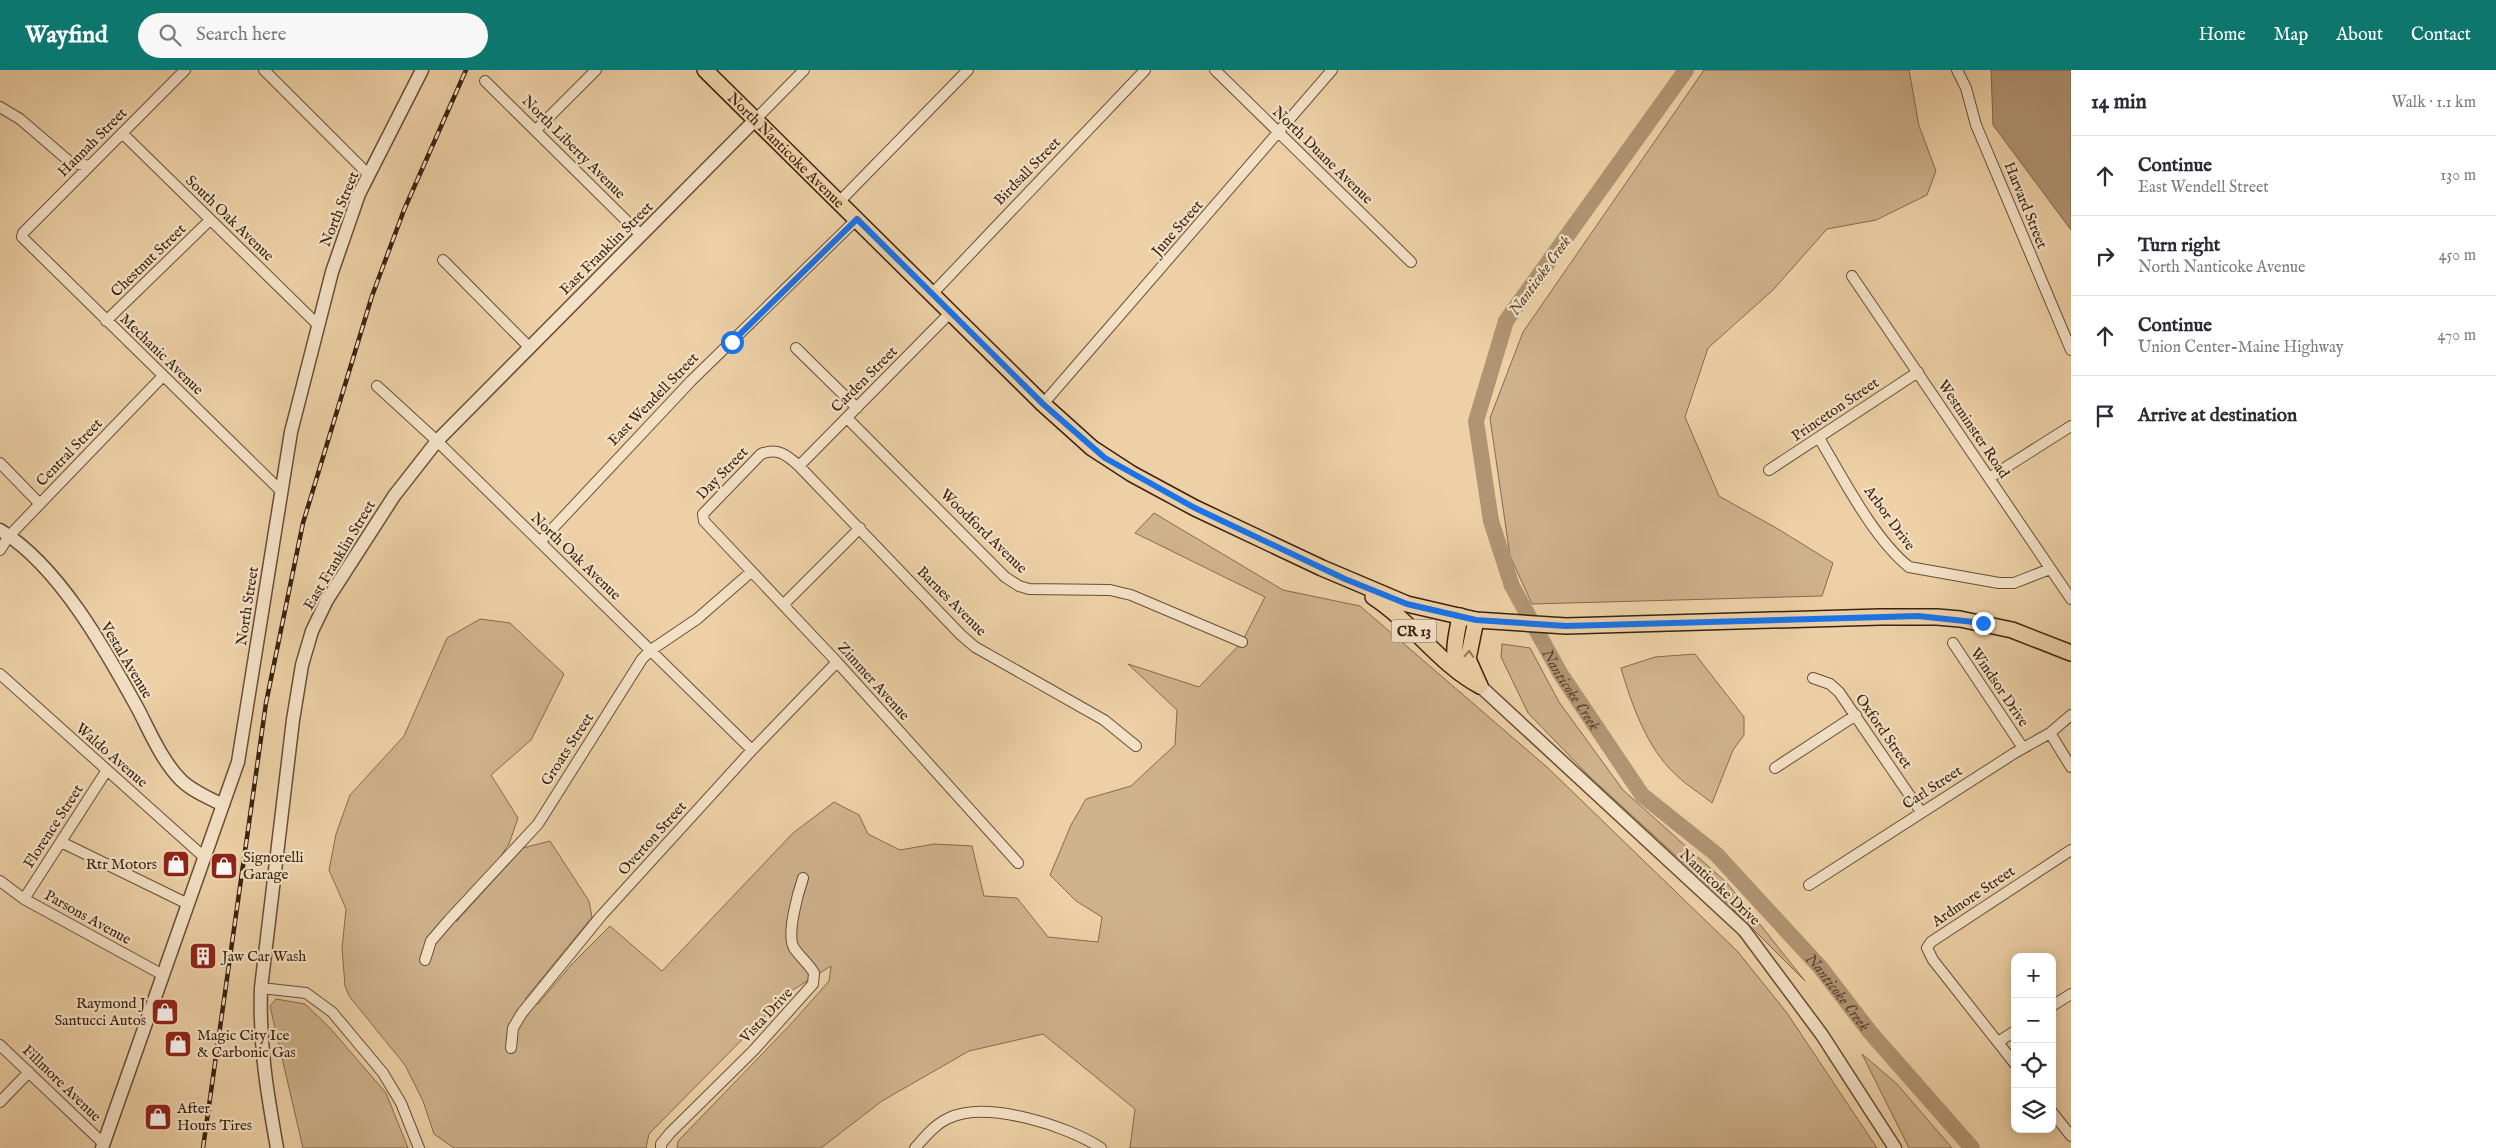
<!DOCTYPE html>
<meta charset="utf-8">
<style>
:root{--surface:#fff;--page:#f7f7f7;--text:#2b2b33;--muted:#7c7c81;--line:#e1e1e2;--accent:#0f766e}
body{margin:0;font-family:"IM FELL English",serif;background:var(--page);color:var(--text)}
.controls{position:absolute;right:15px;bottom:15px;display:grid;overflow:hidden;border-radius:10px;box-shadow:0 2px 12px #0003}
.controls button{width:45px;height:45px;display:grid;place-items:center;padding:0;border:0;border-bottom:1px solid var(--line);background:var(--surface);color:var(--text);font:25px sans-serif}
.stop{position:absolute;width:15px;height:15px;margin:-11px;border:4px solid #1a73e8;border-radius:50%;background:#fff}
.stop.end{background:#1a73e8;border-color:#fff;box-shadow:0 1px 5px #0008}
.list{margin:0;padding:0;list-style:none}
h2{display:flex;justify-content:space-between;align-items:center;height:65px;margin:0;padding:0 20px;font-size:21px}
h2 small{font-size:16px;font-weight:400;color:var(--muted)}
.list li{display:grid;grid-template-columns:32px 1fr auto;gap:15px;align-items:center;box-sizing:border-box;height:80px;padding:0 20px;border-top:1px solid var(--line)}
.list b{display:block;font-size:19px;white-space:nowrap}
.list p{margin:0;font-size:16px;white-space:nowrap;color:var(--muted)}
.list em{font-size:16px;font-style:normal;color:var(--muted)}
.icon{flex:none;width:28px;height:28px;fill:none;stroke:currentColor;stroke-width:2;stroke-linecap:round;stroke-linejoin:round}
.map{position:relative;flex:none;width:2071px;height:1078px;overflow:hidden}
header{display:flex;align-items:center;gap:30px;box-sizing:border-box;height:70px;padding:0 25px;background:var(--accent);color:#fff}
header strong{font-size:24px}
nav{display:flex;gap:28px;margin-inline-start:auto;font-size:18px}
.search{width:350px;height:45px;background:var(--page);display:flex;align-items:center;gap:12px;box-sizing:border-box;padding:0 18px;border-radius:28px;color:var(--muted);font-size:19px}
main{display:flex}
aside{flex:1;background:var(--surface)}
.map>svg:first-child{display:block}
.green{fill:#ceb28c;stroke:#846a4e}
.water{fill:#b09573;stroke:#80674b}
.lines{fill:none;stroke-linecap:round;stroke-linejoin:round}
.river{stroke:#b09573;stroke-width:16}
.minor-casing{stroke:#664e36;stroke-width:12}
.tertiary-casing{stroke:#664e36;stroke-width:15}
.primary-casing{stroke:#392210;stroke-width:18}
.minor{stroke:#f3e0c5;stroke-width:10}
.tertiary{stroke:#f3e0c5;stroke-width:12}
.primary{stroke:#edd0a6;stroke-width:15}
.rail-casing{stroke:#392210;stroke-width:4.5}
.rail{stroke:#f3e0c5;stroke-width:2.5;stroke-dasharray:8;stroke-linecap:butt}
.oneway{stroke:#93795b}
.route{stroke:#1a73e8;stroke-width:6}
.labels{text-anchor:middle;stroke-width:4.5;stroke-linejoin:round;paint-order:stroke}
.shield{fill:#f3e0c5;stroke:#715b46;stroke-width:1}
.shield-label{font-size:14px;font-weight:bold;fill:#392210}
.street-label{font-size:15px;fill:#392210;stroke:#f3e0c5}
.poi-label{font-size:15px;fill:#392210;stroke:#f3e0c5;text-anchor:start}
.water-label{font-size:16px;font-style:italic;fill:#5d442e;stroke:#f3e0c5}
</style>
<header>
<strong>Wayfind</strong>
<div class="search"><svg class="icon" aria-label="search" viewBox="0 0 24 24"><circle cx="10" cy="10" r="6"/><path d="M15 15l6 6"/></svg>Search here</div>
<nav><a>Home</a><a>Map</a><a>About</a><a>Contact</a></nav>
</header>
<main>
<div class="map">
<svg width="2071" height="1078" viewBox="0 0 2071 1078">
<rect width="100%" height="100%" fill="#edd0a6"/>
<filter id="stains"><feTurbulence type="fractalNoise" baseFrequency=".004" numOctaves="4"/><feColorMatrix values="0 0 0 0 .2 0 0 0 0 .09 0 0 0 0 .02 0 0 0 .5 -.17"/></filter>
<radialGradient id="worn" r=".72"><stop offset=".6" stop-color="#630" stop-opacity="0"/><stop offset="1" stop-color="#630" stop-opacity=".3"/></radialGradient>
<path class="green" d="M1704,0H1909L1919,56L1936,101L1927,125L1876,150L1827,159L1773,220L1708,278L1685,347L1719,426L1778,459L1833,493L1822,526L1532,534L1510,486L1490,348L1523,262Z
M1154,443L1283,520L1360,536L1548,698L1738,882L1787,943L1877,1078H1130L1135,1039L1043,964L969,981L882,1031L821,1078H677L678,1071L790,955L829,911L831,896L788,923L649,1064L646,1078H454L434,1064L423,1031L405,995L349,926L345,916L342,878L346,839L329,800L336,764L350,725L404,666L447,568L480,549L510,553L564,604L531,670L491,705L518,748L509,774L456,852L523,778L550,771L589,831L592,847L525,929L538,934L572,894L610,856L662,901L793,763L834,732L859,745L868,764L900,780L934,774L972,776L984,826L1017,828L1048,867L1098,872L1102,847L1076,831L1050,805L1071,755L1086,729L1131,716L1175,675L1177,640L1128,594L1199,617L1242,572L1265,527L1135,463Z
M1502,574L1530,578L1559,632L1623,720L1727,813L1805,911L1724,830L1589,706L1528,643L1501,587Z
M1695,584L1744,647V665L1733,680L1712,733C1700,723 1686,715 1675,704C1647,678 1631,633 1621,598L1655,587Z
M276,929L305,934L330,958L386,1023L408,1078H303L270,936Z
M1862,984L1897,1014L1952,1078H1909Z"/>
<path class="water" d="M1991,0H2071V160L1993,55Z"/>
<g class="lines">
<path class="river" id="s1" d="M1686,0L1506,251L1476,351L1491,451L1512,516L1560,603L1642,725L1716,784L1820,897L1870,962L1972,1078"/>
<g class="minor-casing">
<path id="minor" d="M185,0L23,163L22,167L282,422
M264,0L369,105
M1215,0L1411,192
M1957,0L1966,18L1976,55L2071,280
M485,11L641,165
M0,37L20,49L70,92L89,96
M755,50L804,0
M536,60L596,0
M122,63L318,255
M839,132L968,0
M443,190L530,278
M1852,206L2071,529
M932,224L1145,0
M106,251L210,150
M796,278L857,338
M377,316L437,371L752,680
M1043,334L1332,0
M847,348L1005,507L1019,516L1029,519L1110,520L1131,525L1242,572
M1819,368C1843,408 1873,468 1909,497L1999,513H2014L2050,499
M0,393L40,434
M799,396L950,243
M1769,400L1918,302
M1989,408L2071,356
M540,472L691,311L857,149
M0,480L9,466L163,306
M783,535L860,458
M1953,573L2023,678
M0,604L204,787
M1813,608L1830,614L1839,622L1921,742
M2050,663L2071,697
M1775,698L1856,645
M61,772L188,834
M1018,793L837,592L704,451L703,444L761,384C777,377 787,385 799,396L961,565L975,577L1104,650L1136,676
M0,811L24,829L163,905
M1809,815L2013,684L2050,663L2071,645
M24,829L107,700
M425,890L431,871L449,850L538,754L642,589L651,580L697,549L751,502
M261,918L306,923L332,942L383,1003L401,1033L419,1078
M2052,936L2071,924
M1998,972L2015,961
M0,975L104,1074
M511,978L513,958L522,943L601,846L752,680L837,592
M2015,994L1933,890L1927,878L1931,872L2071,780
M0,1032L29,1002
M2052,1042L2071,1066
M661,1078V1074L670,1063L753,981L813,914L814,903C809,894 800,887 794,878C786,865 798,823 803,808
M915,1078C925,1067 935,1054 949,1048C987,1030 1068,1056 1101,1078"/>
</g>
<g class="tertiary-casing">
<path id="tertiary" d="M0,460C59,496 105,579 138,639C150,662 162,691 181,710C192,721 209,728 223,735
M1480,616L1744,860L1822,965L1895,1078
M102,1078L238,692L291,362L332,202L359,124L422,0
M277,1078C267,1022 259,975 261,918L293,650L302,595L312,561L327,530L394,426L437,371L755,50"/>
</g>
<g class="primary-casing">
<g id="primary">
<path id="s2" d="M705,0L1043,334L1092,378L1132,404L1195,438L1322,498L1407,534L1476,550L1566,556L1880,547H1937L1960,549L2012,560L2071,583"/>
<path d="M1373,527C1413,553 1439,594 1480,616"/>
<path d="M1476,550L1468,589L1480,616"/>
<path d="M1460,603C1450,584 1457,565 1460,546"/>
</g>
</g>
<use href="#minor" class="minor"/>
<use href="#tertiary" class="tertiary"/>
<use href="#primary" class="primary"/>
<g class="rail-casing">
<path id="rail" d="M203,1078L266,633L303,453L372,226L404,140L466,0"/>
</g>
<use href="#rail" class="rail"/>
</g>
<defs><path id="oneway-chevron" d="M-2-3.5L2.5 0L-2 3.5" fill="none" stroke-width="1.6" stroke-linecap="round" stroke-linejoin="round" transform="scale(1.25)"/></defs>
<use class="oneway" href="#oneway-chevron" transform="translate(1469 584) rotate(-87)"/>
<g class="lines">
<path class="route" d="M732,272L857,149L1043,334L1105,388L1195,438L1345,509L1407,534L1476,550L1566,556L1918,546L1983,553"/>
</g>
<defs>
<g id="shop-square" transform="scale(1.4375)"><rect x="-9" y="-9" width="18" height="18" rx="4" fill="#8f2418" stroke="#f3e0c5"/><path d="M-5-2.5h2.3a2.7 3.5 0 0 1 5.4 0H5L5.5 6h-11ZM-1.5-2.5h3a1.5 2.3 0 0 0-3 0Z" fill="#fff"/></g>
<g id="building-square" transform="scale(1.4375)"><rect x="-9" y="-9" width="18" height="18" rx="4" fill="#8f2418" stroke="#f3e0c5"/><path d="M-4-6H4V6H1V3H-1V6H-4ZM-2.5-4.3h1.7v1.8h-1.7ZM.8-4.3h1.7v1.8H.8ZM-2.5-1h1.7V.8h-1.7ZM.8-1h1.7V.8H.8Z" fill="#fff"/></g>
</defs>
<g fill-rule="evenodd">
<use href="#shop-square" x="176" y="794"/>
<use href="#shop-square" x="224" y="796"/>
<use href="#building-square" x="203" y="886"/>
<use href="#shop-square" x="165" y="942"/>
<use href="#shop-square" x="178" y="974"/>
<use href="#shop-square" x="158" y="1047"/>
</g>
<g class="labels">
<rect class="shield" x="1391.5" y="549.5" width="45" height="23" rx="4"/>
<g class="shield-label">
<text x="1414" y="566">CR 13</text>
</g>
<g class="street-label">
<text transform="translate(92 72) rotate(-45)" y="5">Hannah Street</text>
<text transform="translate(574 77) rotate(45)" y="5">North Liberty Avenue</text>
<text dy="5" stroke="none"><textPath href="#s2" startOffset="114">North Nanticoke Avenue</textPath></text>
<text transform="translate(1323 85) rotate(44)" y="5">North Duane Avenue</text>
<text transform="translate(1027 101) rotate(-46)" y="5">Birdsall Street</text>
<text transform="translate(2026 135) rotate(68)" y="5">Harvard Street</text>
<text transform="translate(339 139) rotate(-68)" y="5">North Street</text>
<text transform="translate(230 148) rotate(44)" y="5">South Oak Avenue</text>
<text transform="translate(1177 158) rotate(-49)" y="5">June Street</text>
<text transform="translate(606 178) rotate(-45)" y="5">East Franklin Street</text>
<text transform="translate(148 190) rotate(-44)" y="5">Chestnut Street</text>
<text transform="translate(162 284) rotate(44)" y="5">Mechanic Avenue</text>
<text transform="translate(864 309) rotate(-45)" y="5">Carden Street</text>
<text transform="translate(653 329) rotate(-46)" y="5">East Wendell Street</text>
<text transform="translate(1835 339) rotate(-34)" y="5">Princeton Street</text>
<text transform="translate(1974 359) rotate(56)" y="5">Westminster Road</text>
<text transform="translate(69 382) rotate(-46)" y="5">Central Street</text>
<text transform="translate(722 403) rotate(-46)" y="5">Day Street</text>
<text transform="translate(1890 448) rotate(54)" y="5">Arbor Drive</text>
<text transform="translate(984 461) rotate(44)" y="5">Woodford Avenue</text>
<text transform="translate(339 485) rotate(-59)" y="5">East Franklin Street</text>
<text transform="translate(576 486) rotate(44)" y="5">North Oak Avenue</text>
<text transform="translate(952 531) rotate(45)" y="5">Barnes Avenue</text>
<text transform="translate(247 536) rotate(-81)" y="5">North Street</text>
<text transform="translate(127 590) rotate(59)" y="5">Vestal Avenue</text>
<text transform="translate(874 611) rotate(48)" y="5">Zimmer Avenue</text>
<text transform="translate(2000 617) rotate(56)" y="5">Windsor Drive</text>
<text transform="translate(1884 661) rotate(55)" y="5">Oxford Street</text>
<text transform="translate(567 679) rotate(-57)" y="5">Groats Street</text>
<text transform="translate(112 685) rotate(41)" y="5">Waldo Avenue</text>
<text transform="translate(1932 717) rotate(-33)" y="5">Carl Street</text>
<text transform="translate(53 756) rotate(-57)" y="5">Florence Street</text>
<text transform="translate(652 768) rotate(-48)" y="5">Overton Street</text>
<text transform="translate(1720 817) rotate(43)" y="5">Nanticoke Drive</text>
<text transform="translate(1973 826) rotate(-34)" y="5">Ardmore Street</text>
<text transform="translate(88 847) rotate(29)" y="5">Parsons Avenue</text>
<text transform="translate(766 945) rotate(-47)" y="5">Vista Drive</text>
<text transform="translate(62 1013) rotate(44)" y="5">Fillmore Avenue</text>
</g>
<g class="poi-label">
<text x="243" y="792">Signorelli<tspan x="243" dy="17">Garage</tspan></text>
<text x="157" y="799" text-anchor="end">Rtr Motors</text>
<text x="222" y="891">Jaw Car Wash</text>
<text x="146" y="938" text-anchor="end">Raymond J<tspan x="146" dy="17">Santucci Autos</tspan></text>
<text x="197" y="970">Magic City Ice<tspan x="197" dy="17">&amp; Carbonic Gas</tspan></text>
<text x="177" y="1043">After<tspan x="177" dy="17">Hours Tires</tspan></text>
</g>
<g class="water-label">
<text transform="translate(1539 205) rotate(-54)" y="6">Nanticoke Creek</text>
<text dy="6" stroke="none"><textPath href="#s1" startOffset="702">Nanticoke Creek</textPath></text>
<text dy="6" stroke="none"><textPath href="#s1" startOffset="1108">Nanticoke Creek</textPath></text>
</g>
</g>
<rect width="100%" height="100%" filter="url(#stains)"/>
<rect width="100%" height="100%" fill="url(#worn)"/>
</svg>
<div class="controls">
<button>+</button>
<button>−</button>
<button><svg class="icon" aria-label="locate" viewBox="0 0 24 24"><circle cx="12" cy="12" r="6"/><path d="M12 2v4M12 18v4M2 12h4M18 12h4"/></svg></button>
<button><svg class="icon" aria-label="layers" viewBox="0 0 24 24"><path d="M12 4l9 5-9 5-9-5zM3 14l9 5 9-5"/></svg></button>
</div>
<div class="stop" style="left:732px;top:272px"></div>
<div class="stop end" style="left:1983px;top:553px"></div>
</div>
<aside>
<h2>14 min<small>Walk · 1.1 km</small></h2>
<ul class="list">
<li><svg class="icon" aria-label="ahead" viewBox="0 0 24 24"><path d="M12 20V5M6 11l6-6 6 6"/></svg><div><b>Continue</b><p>East Wendell Street</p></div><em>130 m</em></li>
<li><svg class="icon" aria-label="right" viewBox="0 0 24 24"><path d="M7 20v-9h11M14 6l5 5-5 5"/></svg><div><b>Turn right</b><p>North Nanticoke Avenue</p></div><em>450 m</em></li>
<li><svg class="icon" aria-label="ahead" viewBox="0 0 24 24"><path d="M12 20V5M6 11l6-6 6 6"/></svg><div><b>Continue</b><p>Union Center-Maine Highway</p></div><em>470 m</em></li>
<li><svg class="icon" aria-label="arrive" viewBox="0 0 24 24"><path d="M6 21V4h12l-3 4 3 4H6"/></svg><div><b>Arrive at destination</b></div></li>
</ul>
</aside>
</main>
